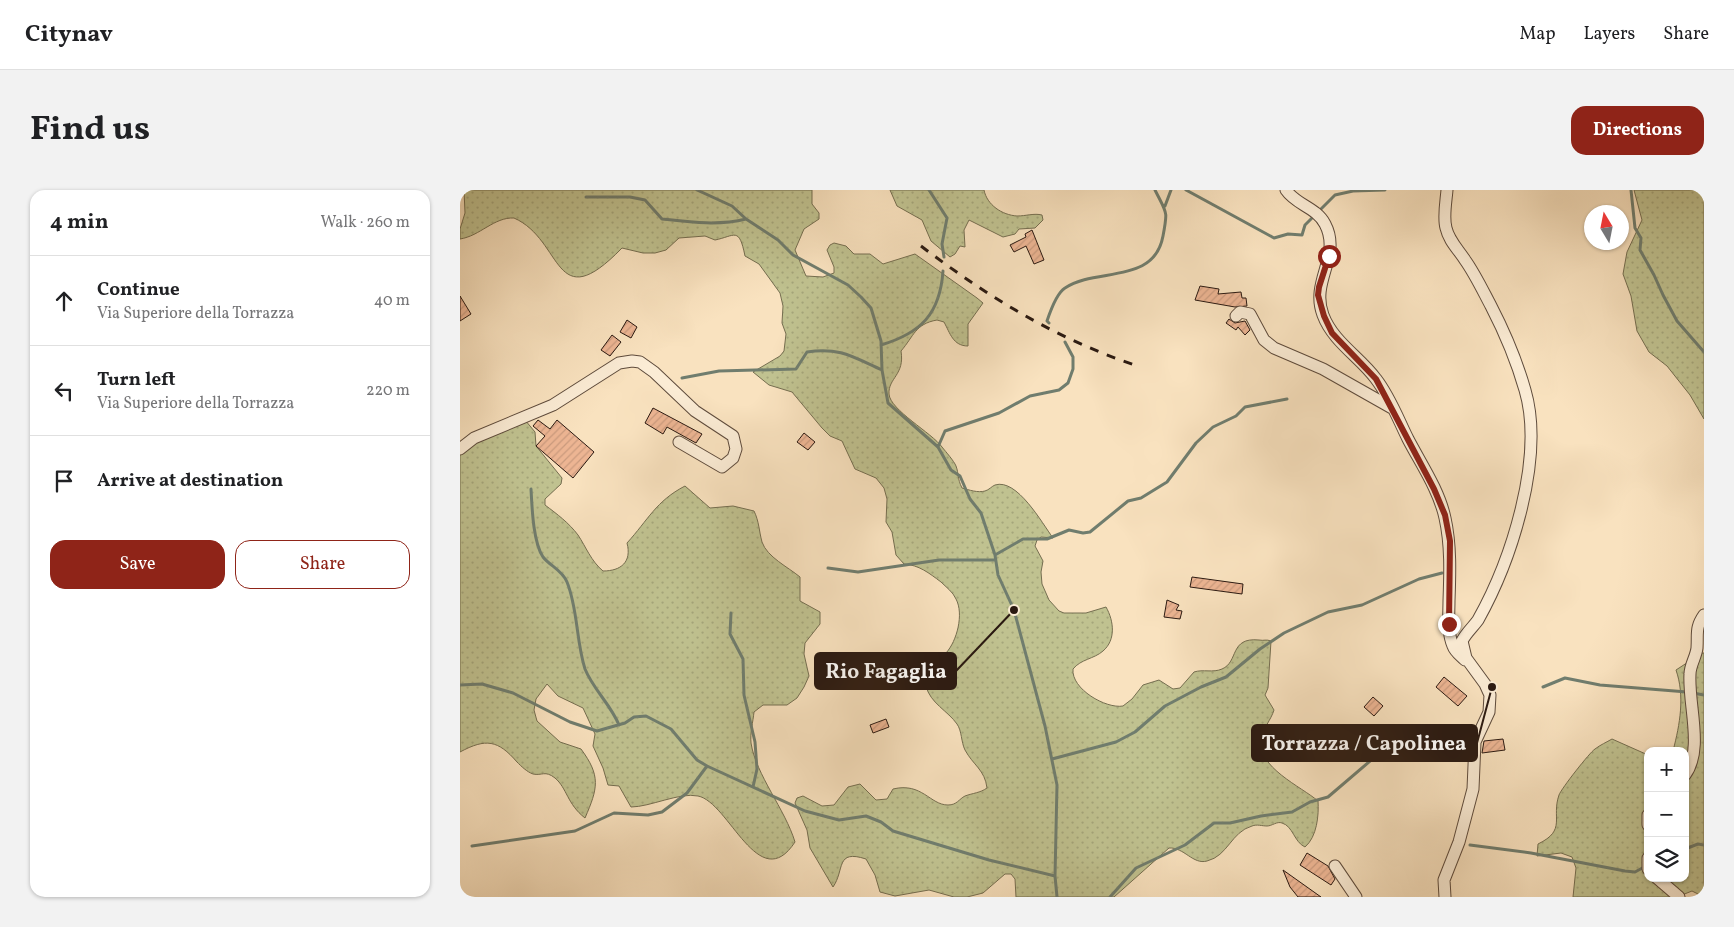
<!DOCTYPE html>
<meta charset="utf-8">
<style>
:root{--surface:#fff;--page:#f2f2f2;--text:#202124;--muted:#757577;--line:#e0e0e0;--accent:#8f2418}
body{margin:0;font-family:Vollkorn,serif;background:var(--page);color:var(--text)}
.controls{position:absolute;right:15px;bottom:15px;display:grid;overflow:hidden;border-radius:10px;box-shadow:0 1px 4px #0004}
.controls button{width:45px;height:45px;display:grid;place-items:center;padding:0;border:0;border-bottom:1px solid var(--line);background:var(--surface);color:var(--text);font:25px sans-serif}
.compass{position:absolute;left:1124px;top:15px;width:45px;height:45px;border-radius:50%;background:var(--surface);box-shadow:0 1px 4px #0004;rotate:350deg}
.stop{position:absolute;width:15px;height:15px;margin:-11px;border:4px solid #8f2418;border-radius:50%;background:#fff}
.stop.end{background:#8f2418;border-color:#fff;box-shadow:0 1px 5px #0008}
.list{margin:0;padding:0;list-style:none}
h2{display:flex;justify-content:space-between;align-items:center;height:65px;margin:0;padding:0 20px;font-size:21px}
h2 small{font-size:16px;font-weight:400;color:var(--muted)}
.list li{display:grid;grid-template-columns:32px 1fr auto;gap:15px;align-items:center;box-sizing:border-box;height:90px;padding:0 20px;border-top:1px solid var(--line)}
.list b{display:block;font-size:19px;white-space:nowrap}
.list p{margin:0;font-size:16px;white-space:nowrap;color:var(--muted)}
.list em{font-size:16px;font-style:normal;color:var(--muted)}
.actions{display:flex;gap:10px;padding:15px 20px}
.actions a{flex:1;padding:11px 0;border:1px solid var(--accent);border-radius:15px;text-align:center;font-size:18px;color:var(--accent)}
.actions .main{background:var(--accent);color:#fff}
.icon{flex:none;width:28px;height:28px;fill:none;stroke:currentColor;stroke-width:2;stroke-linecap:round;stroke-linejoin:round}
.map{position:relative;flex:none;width:1244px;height:707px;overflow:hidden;border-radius:15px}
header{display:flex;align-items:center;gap:30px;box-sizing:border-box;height:70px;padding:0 25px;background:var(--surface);border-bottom:1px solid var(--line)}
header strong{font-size:24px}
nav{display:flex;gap:28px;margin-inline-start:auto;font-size:18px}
.intro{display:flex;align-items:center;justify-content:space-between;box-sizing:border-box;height:120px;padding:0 30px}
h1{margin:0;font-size:35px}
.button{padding:12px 22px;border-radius:15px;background:var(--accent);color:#fff;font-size:18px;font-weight:700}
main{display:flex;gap:30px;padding:0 30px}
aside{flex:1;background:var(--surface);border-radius:15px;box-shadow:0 1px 4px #0004}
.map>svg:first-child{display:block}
.grass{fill:url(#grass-dots);stroke:#756e50}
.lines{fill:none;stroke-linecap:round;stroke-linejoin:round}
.stream{stroke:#707d6e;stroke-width:3}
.building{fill:url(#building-hatch);stroke:#2a1911}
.street-casing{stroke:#5e4b3c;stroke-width:13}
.street{stroke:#fbecd5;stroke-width:11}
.rail{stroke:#2a1911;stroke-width:3;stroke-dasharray:9 9;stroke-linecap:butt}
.route{stroke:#8f2418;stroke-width:6}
.leader{fill:none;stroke:#2a1911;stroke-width:2}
.callout-dot{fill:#2a1911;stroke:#fbecd5;stroke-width:2}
.callout{fill:#2a1911;stroke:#2a1911;stroke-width:2}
.callout-label{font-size:21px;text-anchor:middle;font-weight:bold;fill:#fff}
</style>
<header>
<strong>Citynav</strong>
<nav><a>Map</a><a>Layers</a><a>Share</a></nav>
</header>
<div class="intro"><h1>Find us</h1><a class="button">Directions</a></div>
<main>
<aside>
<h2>4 min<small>Walk · 260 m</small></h2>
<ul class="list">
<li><svg class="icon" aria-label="ahead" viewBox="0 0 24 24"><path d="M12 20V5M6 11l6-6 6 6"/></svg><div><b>Continue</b><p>Via Superiore della Torrazza</p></div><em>40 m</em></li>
<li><svg class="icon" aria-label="left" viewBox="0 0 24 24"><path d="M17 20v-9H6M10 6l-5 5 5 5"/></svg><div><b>Turn left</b><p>Via Superiore della Torrazza</p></div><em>220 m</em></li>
<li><svg class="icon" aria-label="arrive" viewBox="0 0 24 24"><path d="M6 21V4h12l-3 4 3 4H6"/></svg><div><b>Arrive at destination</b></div></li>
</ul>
<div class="actions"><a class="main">Save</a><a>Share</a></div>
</aside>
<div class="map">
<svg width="1244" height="707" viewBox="0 0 1244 707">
<defs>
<pattern id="grass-dots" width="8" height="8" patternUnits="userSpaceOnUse" patternTransform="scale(1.25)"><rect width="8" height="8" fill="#c0c290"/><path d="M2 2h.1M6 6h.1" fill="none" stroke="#a5a67b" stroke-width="1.8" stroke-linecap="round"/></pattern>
<pattern id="building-hatch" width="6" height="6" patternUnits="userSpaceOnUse" patternTransform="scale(1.25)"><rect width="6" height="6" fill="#edb593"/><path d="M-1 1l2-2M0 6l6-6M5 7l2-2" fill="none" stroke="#cb9b7e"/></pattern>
</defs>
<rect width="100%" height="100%" fill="#f9e2bf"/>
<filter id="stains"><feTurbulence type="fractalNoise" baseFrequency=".004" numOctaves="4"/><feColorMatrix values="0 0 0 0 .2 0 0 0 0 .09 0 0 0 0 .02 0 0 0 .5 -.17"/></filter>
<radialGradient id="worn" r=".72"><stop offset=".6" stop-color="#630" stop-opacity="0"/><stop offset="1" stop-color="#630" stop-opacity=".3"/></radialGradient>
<path class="grass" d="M4,0H352V14L359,23V29L344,39L335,60L346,86L363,87L374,83V77L367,60L370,55L374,53L386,56L394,64H410L423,74L455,64L517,108L523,113L508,134V156C493,156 490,143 484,132L477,130C455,134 454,146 441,161C445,185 428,188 429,204C430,220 472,243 482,257C486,262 494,271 496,276C499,284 497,288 502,298C509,300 518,303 525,301C529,300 532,296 535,295C557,288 582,333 593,348L581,347L577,350L575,356L583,371L581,382L582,394L589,410L599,421L604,423H626L646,417C654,431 656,450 643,461C634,469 621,469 613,479C611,499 646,519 663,516L672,509L683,495L699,490L713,499L720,498L734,482C743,479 753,483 762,479C779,472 769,447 799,450C804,451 806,449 811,451L808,498L805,505L814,520C811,530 803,538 801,549C796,577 842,597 858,611C859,625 857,647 845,657C834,652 833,636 822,633C817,631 812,636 807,636C802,636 797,634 792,636C771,642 768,666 747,671C733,675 724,657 709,658L654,707H556L555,689L551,684H545L523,703L507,707H494L469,700L435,706L420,702L415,685L406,669C375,659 385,680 373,697L350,658L347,640L335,613L337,608L343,606L362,616L374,615L388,597L400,594L416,610L427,609L433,599C462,592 470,615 488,615C497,615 499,609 505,606C513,603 520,603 527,598C525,580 513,575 505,560C501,552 502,541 497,534C488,521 470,513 466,496C463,479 476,473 486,463C497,451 504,424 496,409C493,402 486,397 481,392C469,383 459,375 444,374L436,365L432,342L426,332L427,309L424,298L416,288L395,279L382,251L370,246L362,238L332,202L309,195L293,182L320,166L324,161L326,144L322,133L323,116L320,103L299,74L285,66C279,36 275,46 255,50L245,46L219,48L206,60L195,63H183L162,58C93,129 104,50 54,28C34,27 20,46 0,49V39L5,23Z
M430,0H524C527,15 542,25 557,26C566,26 574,23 582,25L583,30L575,38L559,39L555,44L543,47L509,30L504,40L505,57L500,56L495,64L490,67L471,51L462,30L437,16Z
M1174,0H1244V229L1230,205L1207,176L1189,162L1177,141L1171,106L1163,84L1167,62L1182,30Z
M65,230L75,242L76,256L102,288L101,294L85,309V315C97,324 109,333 118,345C126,357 131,371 143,381C161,381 172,372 167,353C188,330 196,311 225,296L250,318L273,316L294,321C299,331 299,341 302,352C307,367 328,377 340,387V411L360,422V434L345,453L344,464L349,486L344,497L337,508L327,515H303L294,522C293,532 290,543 291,553C296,585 325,619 335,652C299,707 269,612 238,606C220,602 190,617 171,617L159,596L148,595L143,578L133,556L135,544L123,518L98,506L87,494L76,509L74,520L77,531L100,552L121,559C141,586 138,598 125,628C107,614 107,598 95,588C85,580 82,586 73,584C67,582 61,576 57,572C38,550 26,548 0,562V263L12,253Z
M1242,463H1244V707L1232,701L1217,707H1113L1116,678L1112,667L1101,663L1077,666L1078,654C1107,640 1091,628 1099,605C1101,599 1130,562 1135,559C1140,555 1147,552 1152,549L1188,565V688H1225V561H1213C1220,534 1225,506 1216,480Z"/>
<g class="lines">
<path class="stream" d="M237,0L272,16L286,29L318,50L333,65L388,95L401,107L411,118L421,151L422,180L428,213L478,257
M469,0L487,28L482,54L484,67
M726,0L814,48L828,44L842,45L845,35L875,5L893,1L925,0
M1171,0L1175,38L1181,48L1180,60L1194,85L1203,105L1217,131L1244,162
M126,7H170L185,10L202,29C229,32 258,36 286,29
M705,16L711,0
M589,133L587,131C590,122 597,103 605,98C636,77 694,95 703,46C708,20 707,24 695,0
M421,155C461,143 480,124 483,81
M222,188L259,181L336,179L347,162C380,157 393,167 422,180
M71,299C72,317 73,352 83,367C90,376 102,380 107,392C118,419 116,451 125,479C133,499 151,515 159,535
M535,365L563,349H587L609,340L623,343L630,342L668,311L681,308L707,292L736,253L753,237L776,226L785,217L827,209
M368,378L398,382L479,370H535
M271,423L270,444L283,469L284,505L295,552L297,579L293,597
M0,495L22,494L53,503L110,532L137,541L165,533L174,527L186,526L211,539L237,570L247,576L345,621L379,630L406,626L421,632L433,641L529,670L595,686
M1083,497L1105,488L1140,495L1227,502
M1233,503L1244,505
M592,569L656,552L675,542L705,516L741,497L766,487L800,459L824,443L868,422L902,415L959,389L982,383
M1010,655L1071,663L1165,681L1175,682L1186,676
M12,656L115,641L154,623L188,625L202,622L227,603L247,576
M1225,659L1238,654L1244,655
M597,707L595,686L597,595L585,536L554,420L538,385L535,365L521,323L510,309L500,286L491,280L478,257L485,241L539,223L570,206L599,200L608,193L613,179V167L605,152
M650,707L676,678L725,655L754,633H770L801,626L832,622L850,612L868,607L937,548"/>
</g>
<path class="building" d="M572,40L584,70L574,74L566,56L554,62L550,55L566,47L565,44Z
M740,96L759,99L758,104L781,102L782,108H786L787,116L775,117L735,110Z
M0,106L11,124L0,131Z
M769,129L775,133L785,131L790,140L785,145L778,137L776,140L766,133Z
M167,130L177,137L171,148L160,142Z
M152,145L161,152L150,166L141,160Z
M193,218L242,244L236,253L207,237L203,244L185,233Z
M78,230L90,239L97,230L134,262L113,288L76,256L85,246L73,236Z
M344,243L355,252L348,260L337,252Z
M732,387L783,394L782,404L730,397Z
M707,410L719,415L716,420L722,421L720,429L704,427Z
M984,487L1007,506L998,516L976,497Z
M913,507L923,516L914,526L904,517Z
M426,529L429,537L413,543L410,535Z
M1043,549L1045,560L1022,563L1024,551Z
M847,663L868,676L875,689L871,695L840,675Z
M823,680L861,707H838L830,697Z"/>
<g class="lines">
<g class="street-casing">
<path id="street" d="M826,0C836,15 856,17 865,34C882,66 850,91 863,125C873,152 900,167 916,189C930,207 938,229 948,249C961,274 979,300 985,328C991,355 990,383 989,411C989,425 987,442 993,456C995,462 1000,465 1005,470
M776,126L780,122L790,124L804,150L814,158L863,179L932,218
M0,259L14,248L93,215L159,173L172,171L180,172L194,182L235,221L273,246L276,259L273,268L262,277L219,252
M1225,585C1244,559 1228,515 1230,484C1230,475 1236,467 1237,458C1238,443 1235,438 1244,425
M1188,625V635
M1188,668V679
M875,676L896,707
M1197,688L1219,707
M985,707L984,690L999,652L1013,599L1015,552L1029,522L1030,505L1025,494L1006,468L1002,451C1006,443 1013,437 1018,430C1051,371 1085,268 1065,200C1057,172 1045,143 1031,116C1023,101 1015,84 1005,70C998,59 989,51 986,38C983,27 986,12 987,0"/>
</g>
<use href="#street" class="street"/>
<path class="rail" d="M461,56C528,107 598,150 678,176"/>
</g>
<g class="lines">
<path class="route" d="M869,66L859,97L858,105L864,126L872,143L916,189L974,299L985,325L990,351L989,434"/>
</g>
<path class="leader" d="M554 420L496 481M1032 497L1017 553"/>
<g class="callout-dot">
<circle cx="554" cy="420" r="5"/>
<circle cx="1032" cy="497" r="5"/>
</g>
<g class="callout">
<rect x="355" y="463" width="141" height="36" rx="5"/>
<rect x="792" y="535" width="225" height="36" rx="5"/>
</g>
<g class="callout-label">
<text x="426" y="488">Rio Fagaglia</text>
<text x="904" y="560">Torrazza / Capolinea</text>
</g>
<rect width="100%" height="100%" filter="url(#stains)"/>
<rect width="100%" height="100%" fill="url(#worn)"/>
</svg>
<div class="controls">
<button>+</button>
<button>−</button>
<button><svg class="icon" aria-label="layers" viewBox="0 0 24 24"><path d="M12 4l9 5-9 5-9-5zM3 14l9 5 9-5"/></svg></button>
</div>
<svg class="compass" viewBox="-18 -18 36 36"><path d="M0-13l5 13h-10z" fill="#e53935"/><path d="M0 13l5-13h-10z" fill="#757577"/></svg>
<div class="stop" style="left:869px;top:66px"></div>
<div class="stop end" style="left:989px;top:434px"></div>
</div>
</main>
